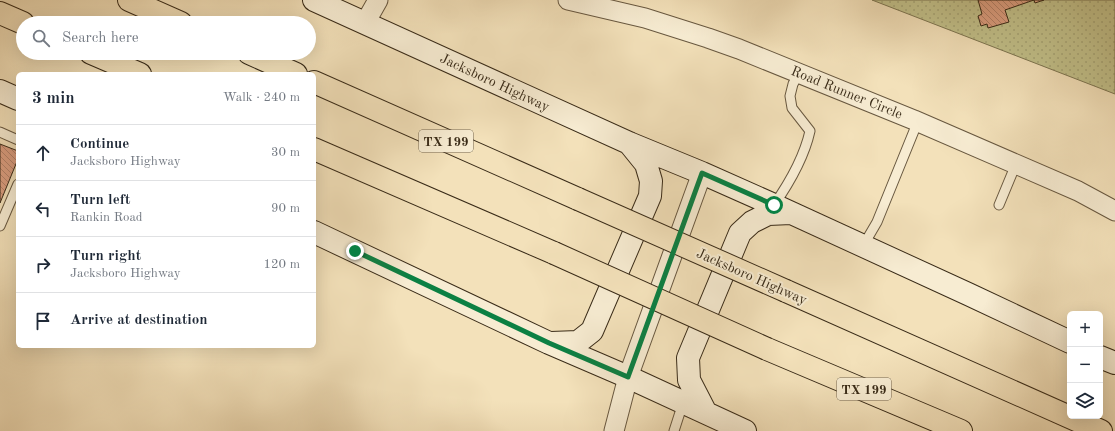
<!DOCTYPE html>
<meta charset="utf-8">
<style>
:root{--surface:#fff;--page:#f6f6f7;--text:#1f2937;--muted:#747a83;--line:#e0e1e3}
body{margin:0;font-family:"Old Standard TT",serif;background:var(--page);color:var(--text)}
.controls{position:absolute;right:12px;bottom:12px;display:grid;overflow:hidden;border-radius:6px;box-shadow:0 4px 16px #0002}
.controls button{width:36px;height:36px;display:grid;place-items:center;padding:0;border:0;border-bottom:1px solid var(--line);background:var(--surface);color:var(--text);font:20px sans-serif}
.stop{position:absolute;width:12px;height:12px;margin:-9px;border:3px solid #0b8043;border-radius:50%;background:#fff}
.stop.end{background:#0b8043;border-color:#fff;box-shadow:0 1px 4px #0008}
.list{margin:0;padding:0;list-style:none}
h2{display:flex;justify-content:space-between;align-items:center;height:52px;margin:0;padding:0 16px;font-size:17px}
h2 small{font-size:13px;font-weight:400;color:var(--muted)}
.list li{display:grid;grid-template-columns:26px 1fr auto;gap:12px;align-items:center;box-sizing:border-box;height:56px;padding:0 16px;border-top:1px solid var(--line)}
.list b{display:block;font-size:15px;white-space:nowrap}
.list p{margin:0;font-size:13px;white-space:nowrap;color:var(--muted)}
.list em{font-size:13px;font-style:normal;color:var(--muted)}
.icon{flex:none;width:22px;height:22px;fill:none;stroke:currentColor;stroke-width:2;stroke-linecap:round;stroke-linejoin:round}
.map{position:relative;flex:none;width:1115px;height:431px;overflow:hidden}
.search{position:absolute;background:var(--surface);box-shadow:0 4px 16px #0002;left:16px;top:16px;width:300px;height:44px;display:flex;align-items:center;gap:10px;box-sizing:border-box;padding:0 14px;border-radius:22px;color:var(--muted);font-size:15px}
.panel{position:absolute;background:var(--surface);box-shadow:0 4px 16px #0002;left:16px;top:72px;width:300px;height:276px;border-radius:6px}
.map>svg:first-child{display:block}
.park{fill:url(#park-dots);stroke:#7e7652}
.building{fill:url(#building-back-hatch);stroke:#392b18}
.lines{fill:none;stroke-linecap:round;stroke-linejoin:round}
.lane-casing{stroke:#685840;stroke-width:11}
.street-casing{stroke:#685840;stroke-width:21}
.secondary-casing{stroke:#392b18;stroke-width:24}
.highway-casing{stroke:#392b18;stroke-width:24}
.lane{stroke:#f7ecd2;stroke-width:9}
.street{stroke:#f7ecd2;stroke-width:19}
.secondary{stroke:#f7ecd2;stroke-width:22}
.highway{stroke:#f3e1ba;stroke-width:22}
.highway-bridge-casing{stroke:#392b18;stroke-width:24;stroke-linecap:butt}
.highway-bridge{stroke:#f3e1ba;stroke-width:22}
.route{stroke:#0b8043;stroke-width:5}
.labels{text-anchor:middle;stroke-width:4;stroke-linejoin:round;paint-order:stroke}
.shield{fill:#f7ecd2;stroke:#726550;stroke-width:1}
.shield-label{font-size:13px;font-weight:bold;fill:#392b18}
.street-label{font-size:14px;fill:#392b18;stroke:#f7ecd2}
</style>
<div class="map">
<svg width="1115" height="431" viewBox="0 0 1115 431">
<defs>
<pattern id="park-dots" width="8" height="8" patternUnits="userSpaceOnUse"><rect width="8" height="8" fill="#c2c18b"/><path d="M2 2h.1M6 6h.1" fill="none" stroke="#a7a677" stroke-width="1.8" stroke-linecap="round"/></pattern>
<pattern id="building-back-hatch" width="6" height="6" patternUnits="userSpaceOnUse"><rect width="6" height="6" fill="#db9e80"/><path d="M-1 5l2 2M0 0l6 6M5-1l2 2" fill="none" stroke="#b38168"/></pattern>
</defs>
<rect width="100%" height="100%" fill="#f3e1ba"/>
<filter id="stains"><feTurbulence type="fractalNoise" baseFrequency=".005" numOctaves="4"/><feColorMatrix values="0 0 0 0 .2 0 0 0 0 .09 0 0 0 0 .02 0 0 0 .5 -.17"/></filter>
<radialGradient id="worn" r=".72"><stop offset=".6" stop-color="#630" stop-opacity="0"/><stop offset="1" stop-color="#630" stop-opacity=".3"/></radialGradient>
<path class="park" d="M872,0H1115V94Z"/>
<path class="building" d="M978,0H1044L1035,3L1034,0L1005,10L1009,22L988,28L987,24L981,26L978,16L982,14Z
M0,144L18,151V159L0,203Z"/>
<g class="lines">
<g class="lane-casing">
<path id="lane" d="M0,132L18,140
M774,205C790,182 804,158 810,131L792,108L790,96L793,84L799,73
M999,205L1016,164
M0,226L18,184
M863,246L877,222L918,121
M674,431L683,403"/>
</g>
<g class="street-casing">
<path id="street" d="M568,0L645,18L708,38L739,49L914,120L1078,191L1115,211
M365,23L378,0
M614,431L628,377L702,173"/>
</g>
<g class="secondary-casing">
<path id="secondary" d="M314,0L629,143L702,173L774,205L968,294L1070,342
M0,91L18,99
M314,232L549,343L628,377L745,431
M551,343L578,342L592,331L650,196L651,181L646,164L629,143
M1100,357L1115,363
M706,413L689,380L688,358L740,233L752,222L768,214L791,213"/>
</g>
<g class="highway-casing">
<path id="highway" d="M129,0L181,23
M0,13L23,23
M91,53L140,74
M249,53L296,74
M314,82L578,199
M314,149L554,253
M786,291L1101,431
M767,349L961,431"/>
</g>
<use href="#lane" class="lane"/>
<use href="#street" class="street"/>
<use href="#secondary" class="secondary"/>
<use href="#highway" class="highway"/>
<g class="highway-bridge-casing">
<path id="highway-bridge" d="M578,199L786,291
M554,253L767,349"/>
</g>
<use href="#highway-bridge" class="highway-bridge"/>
</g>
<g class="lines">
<path class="route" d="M355,251L549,343L628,377L702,173L774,205"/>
</g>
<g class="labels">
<g class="shield">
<rect x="419" y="130" width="54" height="22" rx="3"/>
<rect x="837" y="378" width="54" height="22" rx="3"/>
</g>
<g class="shield-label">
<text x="446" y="146">TX 199</text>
<text x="864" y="394">TX 199</text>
</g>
<g class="street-label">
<text transform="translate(495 82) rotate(25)" y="5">Jacksboro Highway</text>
<text transform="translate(847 92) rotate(22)" y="5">Road Runner Circle</text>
<text transform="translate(752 276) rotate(24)" y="5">Jacksboro Highway</text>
</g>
</g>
<rect width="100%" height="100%" filter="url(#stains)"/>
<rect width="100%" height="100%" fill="url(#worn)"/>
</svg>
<div class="controls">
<button>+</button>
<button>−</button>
<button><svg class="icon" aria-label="layers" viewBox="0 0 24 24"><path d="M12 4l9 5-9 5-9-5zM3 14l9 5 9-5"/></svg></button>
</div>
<div class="stop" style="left:774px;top:205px"></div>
<div class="stop end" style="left:355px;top:251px"></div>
<div class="search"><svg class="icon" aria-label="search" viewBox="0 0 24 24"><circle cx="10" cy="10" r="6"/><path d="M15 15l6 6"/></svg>Search here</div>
<section class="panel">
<h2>3 min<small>Walk · 240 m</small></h2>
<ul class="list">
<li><svg class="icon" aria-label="ahead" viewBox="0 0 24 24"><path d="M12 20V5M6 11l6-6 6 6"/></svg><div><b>Continue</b><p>Jacksboro Highway</p></div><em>30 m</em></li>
<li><svg class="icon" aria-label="left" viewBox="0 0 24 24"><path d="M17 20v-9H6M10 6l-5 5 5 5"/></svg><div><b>Turn left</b><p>Rankin Road</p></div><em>90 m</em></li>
<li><svg class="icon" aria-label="right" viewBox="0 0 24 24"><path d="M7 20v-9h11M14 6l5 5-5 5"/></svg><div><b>Turn right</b><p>Jacksboro Highway</p></div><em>120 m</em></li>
<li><svg class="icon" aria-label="arrive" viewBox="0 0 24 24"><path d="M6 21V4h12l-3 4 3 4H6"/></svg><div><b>Arrive at destination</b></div></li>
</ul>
</section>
</div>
